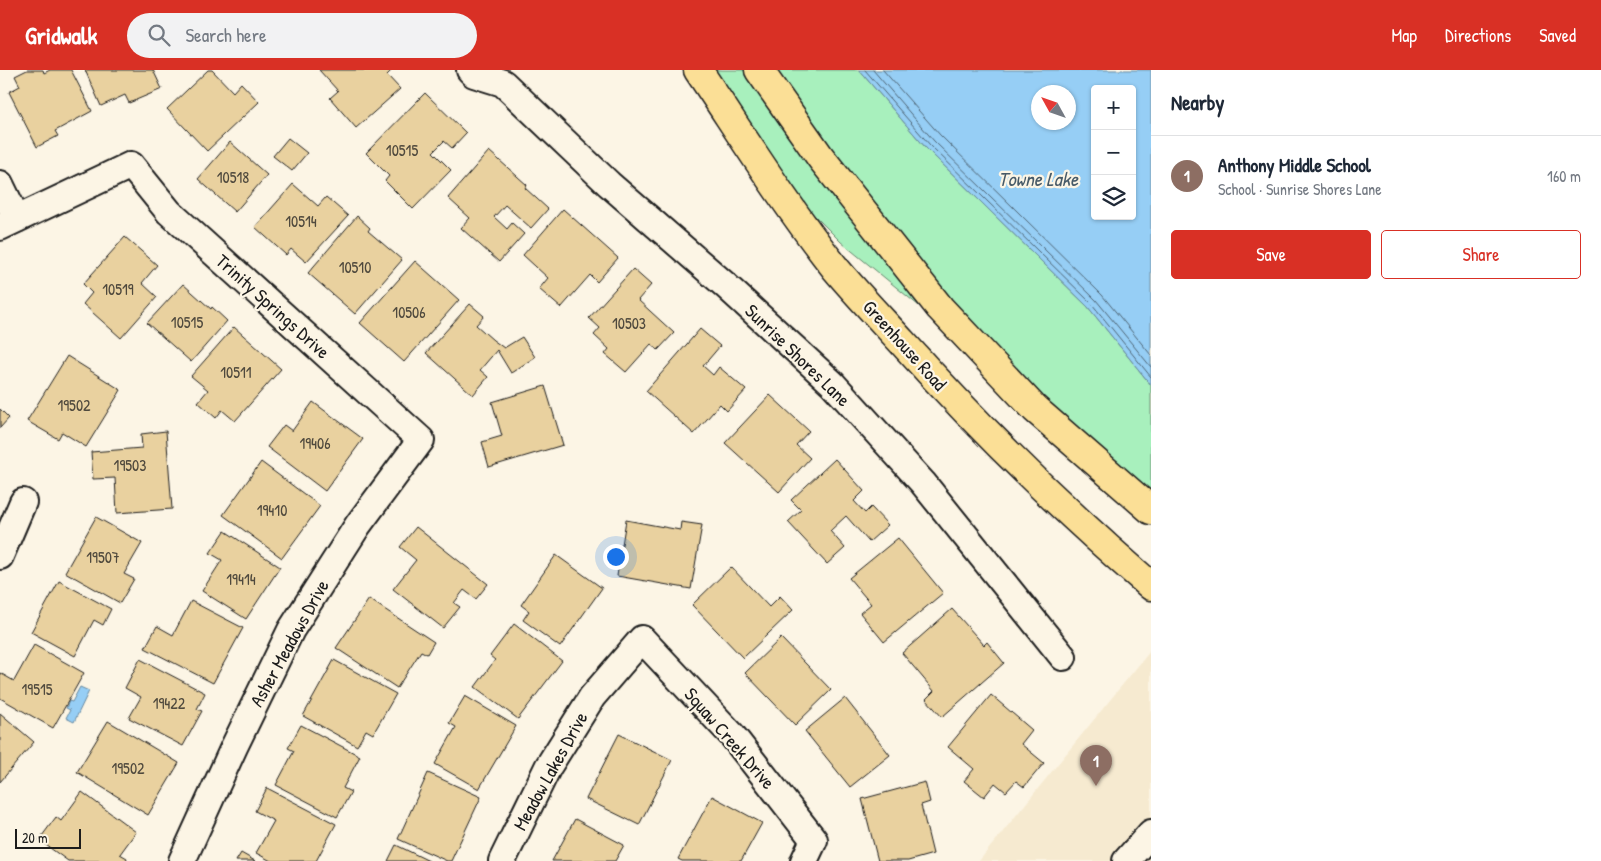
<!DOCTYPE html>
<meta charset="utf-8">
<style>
:root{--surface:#fff;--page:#f2f2f3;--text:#1f2937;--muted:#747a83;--line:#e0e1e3;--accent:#d93025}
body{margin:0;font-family:"Patrick Hand",sans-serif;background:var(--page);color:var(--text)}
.controls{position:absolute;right:15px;top:15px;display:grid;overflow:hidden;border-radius:5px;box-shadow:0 1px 4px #0004}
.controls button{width:45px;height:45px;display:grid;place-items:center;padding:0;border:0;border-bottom:1px solid var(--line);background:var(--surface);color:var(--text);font:25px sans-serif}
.compass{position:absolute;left:1031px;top:15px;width:45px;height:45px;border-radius:50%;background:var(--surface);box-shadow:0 1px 4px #0004;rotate:310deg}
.scale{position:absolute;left:15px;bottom:12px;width:66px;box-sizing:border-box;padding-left:5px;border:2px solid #1c1c1c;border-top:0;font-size:14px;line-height:18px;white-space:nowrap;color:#1c1c1c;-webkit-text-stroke:4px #fcf5e5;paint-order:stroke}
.you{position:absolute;left:615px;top:486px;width:18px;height:18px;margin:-12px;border:4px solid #fff;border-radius:50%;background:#1a73e8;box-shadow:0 0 0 8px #1a73e833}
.badge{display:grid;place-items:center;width:32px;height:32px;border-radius:50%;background:var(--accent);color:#fff;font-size:16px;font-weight:700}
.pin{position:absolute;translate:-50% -41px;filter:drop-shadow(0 1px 2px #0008)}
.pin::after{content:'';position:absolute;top:26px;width:18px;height:15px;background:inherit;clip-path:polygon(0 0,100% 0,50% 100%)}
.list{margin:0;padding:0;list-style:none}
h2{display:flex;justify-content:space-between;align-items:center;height:65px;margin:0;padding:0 20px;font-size:21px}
h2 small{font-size:16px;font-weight:400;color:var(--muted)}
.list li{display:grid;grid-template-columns:32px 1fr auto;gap:15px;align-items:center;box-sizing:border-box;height:80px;padding:0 20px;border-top:1px solid var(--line)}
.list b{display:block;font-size:19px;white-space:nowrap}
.list p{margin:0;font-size:16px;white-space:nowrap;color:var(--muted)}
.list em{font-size:16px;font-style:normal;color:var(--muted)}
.actions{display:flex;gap:10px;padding:15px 20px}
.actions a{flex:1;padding:11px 0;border:1px solid var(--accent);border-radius:5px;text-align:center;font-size:18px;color:var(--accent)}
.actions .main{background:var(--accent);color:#fff}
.icon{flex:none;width:28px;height:28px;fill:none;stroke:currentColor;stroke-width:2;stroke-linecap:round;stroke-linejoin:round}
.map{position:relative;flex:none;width:1151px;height:791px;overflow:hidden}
header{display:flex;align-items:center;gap:30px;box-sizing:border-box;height:70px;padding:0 25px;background:var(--accent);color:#fff}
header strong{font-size:24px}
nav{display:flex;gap:28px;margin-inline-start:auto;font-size:18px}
.search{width:350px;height:45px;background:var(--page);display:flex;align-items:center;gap:12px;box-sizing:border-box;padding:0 18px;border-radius:28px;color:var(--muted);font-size:19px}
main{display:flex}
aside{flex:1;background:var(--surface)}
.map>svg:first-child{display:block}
.built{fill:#f6ead0}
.green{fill:#a8f0bd;stroke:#62866c}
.water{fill:#96cef5;stroke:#65879e;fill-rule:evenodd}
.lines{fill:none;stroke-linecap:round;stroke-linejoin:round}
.shore{stroke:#4d6373;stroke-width:1}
.building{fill:#e9d19f;stroke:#1c1c1c}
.minor-casing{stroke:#1c1c1c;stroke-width:30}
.major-casing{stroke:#1c1c1c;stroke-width:31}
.minor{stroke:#fcf5e5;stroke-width:26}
.major{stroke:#fbdf96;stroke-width:28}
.labels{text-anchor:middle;stroke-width:4.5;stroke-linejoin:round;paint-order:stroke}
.number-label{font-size:16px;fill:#4f493d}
.street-label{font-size:19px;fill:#1c1c1c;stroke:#fcf5e5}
.water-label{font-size:20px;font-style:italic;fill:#475a68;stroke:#fcf5e5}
</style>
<header>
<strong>Gridwalk</strong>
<div class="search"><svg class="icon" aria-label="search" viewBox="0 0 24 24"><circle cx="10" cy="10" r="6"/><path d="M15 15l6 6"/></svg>Search here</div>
<nav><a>Map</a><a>Directions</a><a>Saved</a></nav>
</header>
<main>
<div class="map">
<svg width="1151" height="791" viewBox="0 0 1151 791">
<rect width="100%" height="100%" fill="#fcf5e5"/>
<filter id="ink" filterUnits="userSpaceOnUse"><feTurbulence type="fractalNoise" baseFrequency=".02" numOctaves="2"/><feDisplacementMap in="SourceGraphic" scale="10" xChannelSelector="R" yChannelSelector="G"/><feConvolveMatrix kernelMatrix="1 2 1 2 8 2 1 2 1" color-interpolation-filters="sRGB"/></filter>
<g filter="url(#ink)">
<path class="built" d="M1151,580V791H979L1101,641Z"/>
<path class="green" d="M708,0H859L926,78L1088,237L1151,315V426L841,172L813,144L785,110Z"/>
<path class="water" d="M859,0H1151V315L1088,237L926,78ZM1095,19H1132V146H1095ZM1038,22H1068V52H1038Z
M80,617L89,621L74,652L66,648L70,640L66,638L69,631L72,632Z"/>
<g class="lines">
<path class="shore" d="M865,0L930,75L1092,234L1151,307
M873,0L934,71L1096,230L1151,297
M883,0L940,65L1102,225L1151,285"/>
</g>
<path class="building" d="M27,0H43L44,3L50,0H71L92,41L55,61L58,66L37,77L9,22L20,16L15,6Z
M85,0H153L162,19L129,33L125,25L101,36Z
M208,0H212L233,22L241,13L259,32L207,81L167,39Z
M319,0H392L387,5L400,19L356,58L330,28L338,21Z
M425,23L466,63L452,78L444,71L433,82L451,100L413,139L385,111L389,106L366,83Z
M288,68L307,83L292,101L273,86Z
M230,72L267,105L235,142L198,109Z
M489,81L527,115L525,118L548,139L531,158L505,135L494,147L507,159L512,153L524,164L499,192L461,158L470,148L448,128Z
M293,114L318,136L326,127L348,146L306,192L291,179L286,185L255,157Z
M563,139L618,188L597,212L590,205L561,238L539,219L548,208L523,185Z
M357,146L370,158L368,161L402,190L355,244L308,203Z
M125,167L157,195L142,213L157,227L121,268L83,234L92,223L83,214Z
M415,191L459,230L404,292L360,253Z
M633,199L651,215L638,230L674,263L658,280L651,274L626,302L605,284L609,279L594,265L600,258L589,248Z
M183,214L211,239L212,237L227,251L191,292L147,253Z
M470,234L484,246L476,255L493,270L504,278L522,267L535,287L511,303L497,280L480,300L488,307L473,325L426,283Z
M234,257L281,299L235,351L222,340L216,348L198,332L208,320L191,306Z
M700,259L720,276L703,296L713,305L719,297L746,320L727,341L720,334L694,364L646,321Z
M67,286L121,320L86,377L62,362L58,369L27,351Z
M545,316L563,375L489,397L482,372L502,366L492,332Z
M770,325L809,361L796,375L810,388L779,422L725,373Z
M313,332L363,369L325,421L267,377L284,355L292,361Z
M0,339L9,348L0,358Z
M166,361L172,439L117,443L115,408L93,409L91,382L142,378L141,364Z
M835,389L864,421L854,431L865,443L871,437L888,455L869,472L846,446L830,461L845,478L827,494L788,452L801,440L791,430Z
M261,392L320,436L282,488L223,445Z
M96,447L142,473L124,504L134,509L120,533L65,502Z
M626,450L680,460L681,452L702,455L691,519L617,506Z
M416,457L488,514L476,529L464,520L454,533L460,537L443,558L393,519L416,490L400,477Z
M225,461L280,497L246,549L202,521L222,490L210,483Z
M898,468L943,523L884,572L860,543L871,534L849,508Z
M556,485L602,518L560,577L523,550L529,541L521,535Z
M731,497L769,537L780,526L793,540L743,588L692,535Z
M59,511L111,539L103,555L94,550L75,586L31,562Z
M369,529L434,572L427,584L421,581L397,618L336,578Z
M191,531L243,558L213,613L145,578L157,556L173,565Z
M952,539L984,575L987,572L1004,593L942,647L926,629L934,621L902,583Z
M514,554L562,591L518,649L475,617L495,590L490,586Z
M781,568L831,620L795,655L745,603Z
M34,575L84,603L53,658L0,628V603L14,611Z
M140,589L205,623L197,639L202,641L183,676L129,648L141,627L125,618Z
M334,590L396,624L373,664L366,660L357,676L303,646Z
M991,625L1032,660L1021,674L1044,693L1024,717L1016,711L1006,722L995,713L984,727L964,711L974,699L948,677Z
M465,626L516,656L479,719L435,694L456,657L449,653Z
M845,628L890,685L850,717L805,661Z
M0,643L34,672L0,712Z
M108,651L179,693L148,745L77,702Z
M301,655L360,686L343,718L351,722L337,747L276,715L294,681L288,678Z
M619,664L672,690L639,755L586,729Z
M428,703L481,727L451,791H447L398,769Z
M925,712L930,732L921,735L933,784L908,791H878L862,729Z
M267,718L336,754L316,791H271L256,783L274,751L255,741Z
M82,722L136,762L120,784L127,788L126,791H68L39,770L56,747L61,751Z
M712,726L762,753L741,791H682L678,789Z
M575,749L624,775L615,791H552Z
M396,775L429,791H388Z
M241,783L255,791H236Z"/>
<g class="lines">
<g class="minor-casing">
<path id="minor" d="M470,0L474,4L503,13L609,114L724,214L832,313L923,413L1063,587
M0,114L17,149
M0,157L131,95L169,142L421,370L358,455L291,560L234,677L182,791
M0,486L23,432
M502,791L548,697L592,627L642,569L732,665L814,770L804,791
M1126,791L1151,763"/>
</g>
<g class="major-casing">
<path id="major" d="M698,0C743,67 786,136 836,199C857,224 880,248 902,272C980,359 1063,440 1151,516
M759,0L821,88L940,238L1035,339L1151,440"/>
</g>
<use href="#minor" class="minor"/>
<use href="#major" class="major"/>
</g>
</g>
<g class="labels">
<g class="number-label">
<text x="402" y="86">10515</text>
<text x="233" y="113">10518</text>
<text x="301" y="157">10514</text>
<text x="355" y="203">10510</text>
<text x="118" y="225">10519</text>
<text x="409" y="248">10506</text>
<text x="187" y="258">10515</text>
<text x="629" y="259">10503</text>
<text x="236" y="308">10511</text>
<text x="74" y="341">19502</text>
<text x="315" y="379">19406</text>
<text x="130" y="401">19503</text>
<text x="272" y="446">19410</text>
<text x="103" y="493">19507</text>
<text x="241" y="515">19414</text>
<text x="37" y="625">19515</text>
<text x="169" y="639">19422</text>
<text x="128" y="704">19502</text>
</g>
<g class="street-label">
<text transform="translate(273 236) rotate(42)" y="7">Trinity Springs Drive</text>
<text transform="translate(905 275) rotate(48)" y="7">Greenhouse Road</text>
<text transform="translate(798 285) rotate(44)" y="7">Sunrise Shores Lane</text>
<text transform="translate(289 573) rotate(-61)" y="7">Asher Meadows Drive</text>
<text transform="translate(730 668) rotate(49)" y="7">Squaw Creek Drive</text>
<text transform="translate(550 701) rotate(-61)" y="7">Meadow Lakes Drive</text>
</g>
<g class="water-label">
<text x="1038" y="116">Towne Lake</text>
</g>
</g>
</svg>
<div class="controls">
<button>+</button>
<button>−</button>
<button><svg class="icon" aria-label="layers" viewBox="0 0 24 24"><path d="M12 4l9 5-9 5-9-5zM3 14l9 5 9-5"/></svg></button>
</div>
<svg class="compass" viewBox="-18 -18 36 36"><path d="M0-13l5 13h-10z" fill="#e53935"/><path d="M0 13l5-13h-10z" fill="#747a83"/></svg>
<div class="scale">20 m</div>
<div class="you"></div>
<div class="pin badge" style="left:1096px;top:716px;background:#8d6e63">1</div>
</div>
<aside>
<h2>Nearby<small></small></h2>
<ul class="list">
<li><span class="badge" style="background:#8d6e63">1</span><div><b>Anthony Middle School</b><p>School · Sunrise Shores Lane</p></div><em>160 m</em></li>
</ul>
<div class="actions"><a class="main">Save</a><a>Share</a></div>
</aside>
</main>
